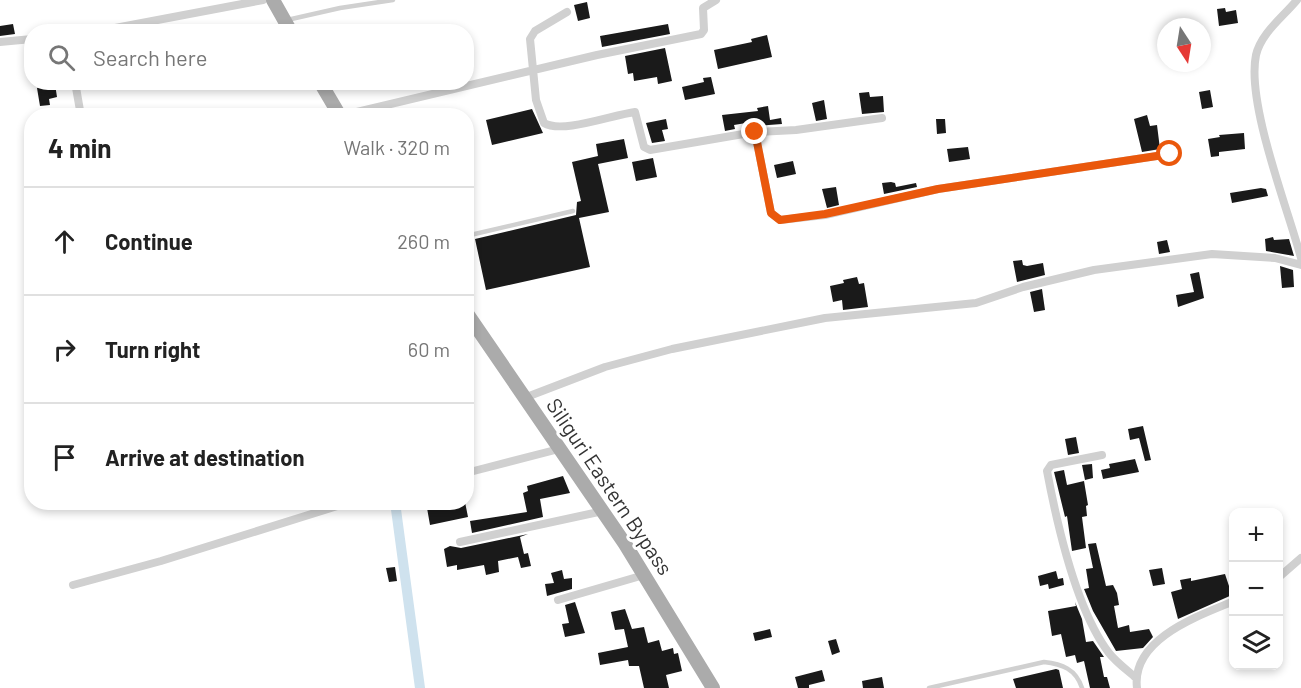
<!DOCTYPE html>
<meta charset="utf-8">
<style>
:root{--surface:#fff;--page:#f2f2f2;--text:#222;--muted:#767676;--line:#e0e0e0}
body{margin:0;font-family:Barlow,sans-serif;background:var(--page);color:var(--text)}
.controls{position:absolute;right:18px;bottom:18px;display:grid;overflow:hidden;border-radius:12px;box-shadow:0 3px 9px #0003}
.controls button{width:54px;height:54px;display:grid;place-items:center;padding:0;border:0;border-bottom:2px solid var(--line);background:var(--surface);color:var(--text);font:30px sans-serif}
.compass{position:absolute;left:1157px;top:18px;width:54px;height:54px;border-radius:50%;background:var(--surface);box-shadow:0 3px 9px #0003;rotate:168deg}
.stop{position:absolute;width:18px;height:18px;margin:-14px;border:4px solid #ea580c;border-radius:50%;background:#fff}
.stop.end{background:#ea580c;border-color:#fff;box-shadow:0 2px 6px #0008}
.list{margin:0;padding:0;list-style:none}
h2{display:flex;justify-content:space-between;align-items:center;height:78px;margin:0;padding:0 24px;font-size:26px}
h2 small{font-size:20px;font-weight:400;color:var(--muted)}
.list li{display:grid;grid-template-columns:39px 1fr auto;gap:18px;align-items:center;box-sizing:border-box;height:108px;padding:0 24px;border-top:2px solid var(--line)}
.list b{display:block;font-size:22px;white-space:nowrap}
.list em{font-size:20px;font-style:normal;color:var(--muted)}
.icon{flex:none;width:33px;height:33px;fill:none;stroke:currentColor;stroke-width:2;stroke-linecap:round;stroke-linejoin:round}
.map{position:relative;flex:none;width:1301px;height:688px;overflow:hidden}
.search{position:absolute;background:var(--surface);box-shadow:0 3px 9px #0003;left:24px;top:24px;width:450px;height:66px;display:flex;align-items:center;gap:15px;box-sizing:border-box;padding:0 21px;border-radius:24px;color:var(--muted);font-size:22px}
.panel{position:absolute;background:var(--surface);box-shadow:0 3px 9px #0003;left:24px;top:108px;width:450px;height:402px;border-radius:24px}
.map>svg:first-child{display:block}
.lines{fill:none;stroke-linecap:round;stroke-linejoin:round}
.canal{stroke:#cfe2ee;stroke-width:10}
.building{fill:#1a1a1a}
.service{stroke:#d0d0d0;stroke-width:4.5}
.minor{stroke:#d0d0d0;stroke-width:8}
.primary{stroke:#ababab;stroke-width:14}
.route{stroke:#ea580c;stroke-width:8}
.labels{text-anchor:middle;stroke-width:6;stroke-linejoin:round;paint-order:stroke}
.street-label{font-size:21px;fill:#333;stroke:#fff}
</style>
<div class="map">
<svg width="1301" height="688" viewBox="0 0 1301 688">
<rect width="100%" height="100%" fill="#fff"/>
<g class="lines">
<path class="canal" d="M395,502L420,688"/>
</g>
<path class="building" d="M587,2L590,18L578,21L574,5Z
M1225,8L1226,12L1236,10L1238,23L1219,26L1217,9Z
M13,24L15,34L0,36V26Z
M668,24L670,34L602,47L600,36Z
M767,35L772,57L718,69L714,50L752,42L751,39Z
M665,48L672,81L658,84L657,77L634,81L633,73L628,74L625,56Z
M711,77L715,94L685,100L682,87L704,82L703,78Z
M55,84L57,97L49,99L50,105L40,106L37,88Z
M1210,90L1213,107L1202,109L1199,92Z
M869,92L870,97L883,96L884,112L862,114L859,93Z
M824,100L827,119L816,121L812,103Z
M768,106L770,120L781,118L782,124L753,126L752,122L734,125L735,129L725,131L722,115L758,111L757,108Z
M532,109L543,133L492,145L486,120Z
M1147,115L1150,126L1157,125L1160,149L1142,152L1134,119Z
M666,119L668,129L662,130L665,141L652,143L646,123Z
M936,119H945L946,133L937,134Z
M1244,133L1245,149L1219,152V156L1211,157L1208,139L1220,137L1219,135Z
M624,139L628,158L598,164L609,212L579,218L590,267L486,290L475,239L576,215L577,202L581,201L572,162L598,156L596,144Z
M968,147L970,159L949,162L947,149Z
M653,158L657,177L636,181L632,162Z
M793,161L796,174L777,178L774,165Z
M891,182L895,183L896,187L916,183L917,187L884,194L882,183Z
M836,187L839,205L827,208L822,189Z
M1261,188L1266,189L1268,196L1232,203L1230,193Z
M1273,237L1274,240L1289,239L1294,256L1266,251L1265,239Z
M1167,240L1170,252L1159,254L1157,242Z
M1022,260L1023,265L1027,266L1043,263L1045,275L1017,282L1013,261Z
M1280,266L1293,270L1294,287L1282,288Z
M1199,272L1204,298L1178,307L1176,295L1194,292L1190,274Z
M857,277L859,284L864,283L868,307L843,310L842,300L833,302L830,286L844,283L843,280Z
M1042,289L1045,310L1034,312L1030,292Z
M1143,426L1151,460L1145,461L1139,438L1130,440L1128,429Z
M1076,437L1079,453L1068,455L1065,439Z
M1135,459L1139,472L1103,479L1101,470L1110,468L1109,464Z
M1092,464L1093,478L1085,480L1082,465Z
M1064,470L1067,485L1084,481L1088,505L1086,506L1087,516L1082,517L1086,548L1072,551L1067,516L1065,517L1054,472Z
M563,476L570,493L540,499L543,517L472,533L470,521L527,512L523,493L528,491L527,486Z
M465,502L468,517L430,525L427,508Z
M528,534L520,537L524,554L528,553L531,566L521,568L518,557L498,561L499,572L486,575L484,565L457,570V565L447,567L444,549L450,546L461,548Z
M1096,543L1106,586L1113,585L1117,593L1119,605L1114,606L1118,628L1129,625L1130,632L1149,629L1153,637L1143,648L1116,651L1093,611L1084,589L1089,588L1086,569L1093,568L1088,544Z
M395,567L397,581L389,582L386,568Z
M1162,568L1165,584L1153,586L1149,570Z
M562,570L564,579L572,578V589L547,596L545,584L554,583L551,573Z
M1056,571L1058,579L1063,578L1064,585L1049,589L1048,584L1040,586L1038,576Z
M1225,574L1232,595L1178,619L1171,592L1182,589L1180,580L1191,578V581Z
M575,602L585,633L565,637L562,624L569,623L565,605Z
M1075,602L1082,619L1086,642L1093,641L1104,657H1100L1104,677H1107L1110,688H1090L1084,661L1077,663L1075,655L1066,657L1061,634L1052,636L1048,611L1076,606Z
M625,609L632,629L644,627L648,643L659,640L662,651L673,648L674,654L678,653L682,671L666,675L669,688H644L639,666H629L628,660L600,665L598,653L628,647L624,629L615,630L611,612Z
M770,629L772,637L755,641L753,633Z
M836,639L840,652L832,655L828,641Z
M1056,669L1059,670L1063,688H1016L1013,679Z
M822,670L825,681L809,685V688H798L795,677Z
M882,677L884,688H863L862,681Z"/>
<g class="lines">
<path class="service" d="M287,20L340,8L393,0
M466,236L573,211
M929,688L1044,662C1062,664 1076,669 1082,688"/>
<path class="minor" d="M1297,0C1283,17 1261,33 1256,55C1246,103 1288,209 1301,258
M567,12L535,31L530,39L536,100L544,123C562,134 612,115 635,112L644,147L650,150L755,132L771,213L780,220L825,215L938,189L1170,154
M94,32L263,0
M0,42L32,39
M75,82L81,116
M340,116L597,55L701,34L704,30L703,8L716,0
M755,132L796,130L882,118
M524,398L605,367L672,349L825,318L976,303L1023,287L1094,270L1212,254L1275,258L1301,265
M1102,455L1051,465L1047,471C1057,524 1076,610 1109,653C1116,662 1127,670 1136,678
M466,473L559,449
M460,542L603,511
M1278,578L1301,558
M73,585L161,561L350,502
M558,600L644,575
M1137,688C1131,639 1198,616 1234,601"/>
<path class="primary" d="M273,0L291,32
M320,82L340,116
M466,312L625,544L713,688"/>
</g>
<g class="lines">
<path class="route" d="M755,132L771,213L780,220L825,214L938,189L1170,154"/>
</g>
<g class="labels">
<g class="street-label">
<text transform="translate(609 487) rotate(56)" y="7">Siliguri Eastern Bypass</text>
</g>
</g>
</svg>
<div class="controls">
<button>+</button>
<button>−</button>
<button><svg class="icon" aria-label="layers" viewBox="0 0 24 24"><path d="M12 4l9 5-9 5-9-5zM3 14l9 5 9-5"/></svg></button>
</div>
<svg class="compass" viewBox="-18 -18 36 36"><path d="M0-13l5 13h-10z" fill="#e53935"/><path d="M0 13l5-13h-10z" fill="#767676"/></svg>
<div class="stop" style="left:1170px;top:154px"></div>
<div class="stop end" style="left:755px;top:132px"></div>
<div class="search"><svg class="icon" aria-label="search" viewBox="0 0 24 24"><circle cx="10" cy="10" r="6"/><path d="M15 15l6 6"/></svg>Search here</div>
<section class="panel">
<h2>4 min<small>Walk · 320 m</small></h2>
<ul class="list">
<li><svg class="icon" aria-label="ahead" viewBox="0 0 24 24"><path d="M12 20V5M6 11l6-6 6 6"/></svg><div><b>Continue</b></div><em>260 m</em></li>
<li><svg class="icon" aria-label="right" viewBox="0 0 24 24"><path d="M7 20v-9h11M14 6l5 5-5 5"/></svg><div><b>Turn right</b></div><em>60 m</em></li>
<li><svg class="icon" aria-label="arrive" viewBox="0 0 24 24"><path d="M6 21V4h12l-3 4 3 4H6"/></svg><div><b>Arrive at destination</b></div></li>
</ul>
</section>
</div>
